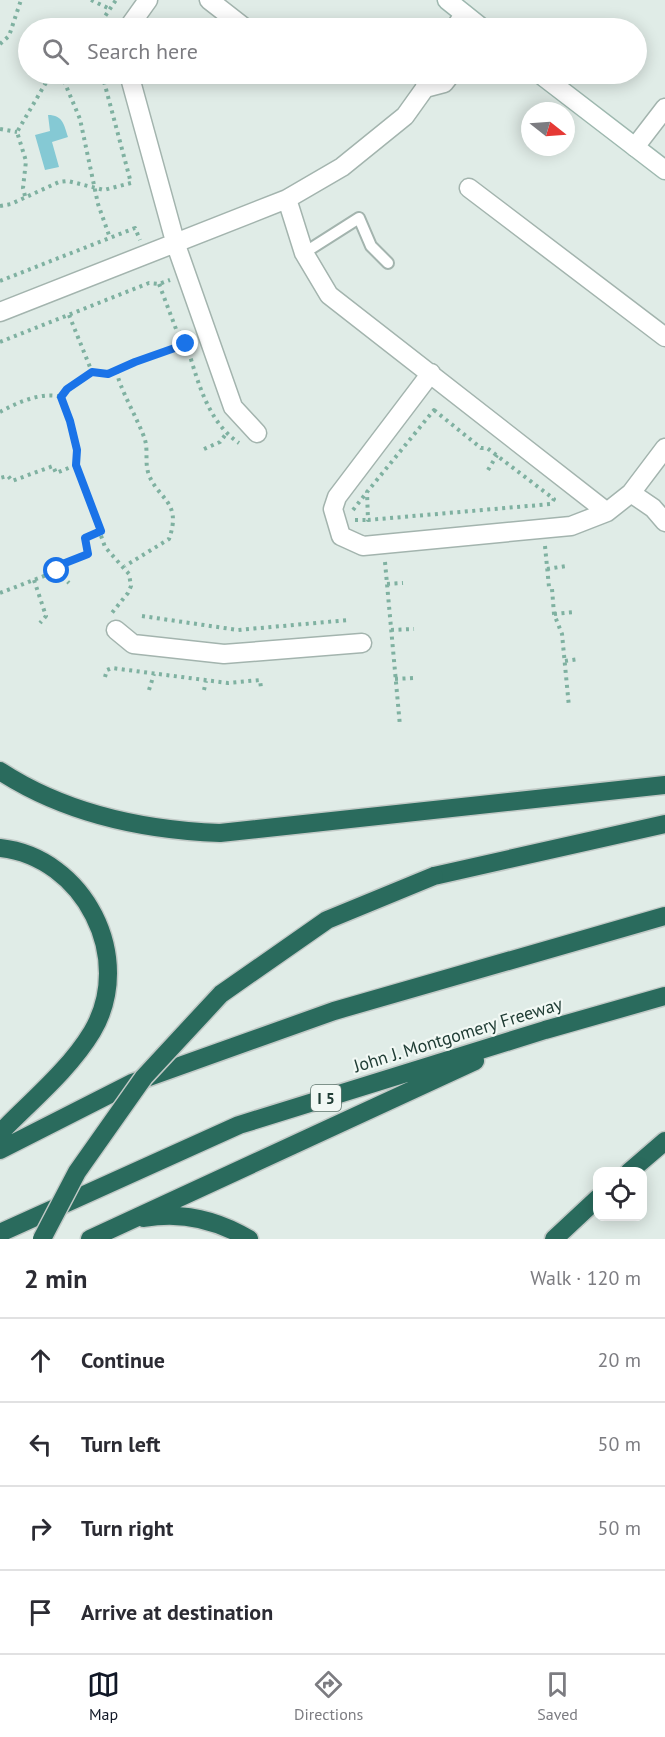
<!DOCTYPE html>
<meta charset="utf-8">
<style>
:root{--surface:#fff;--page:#f2f2f3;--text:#2b2b33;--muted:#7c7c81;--line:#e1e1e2;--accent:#111827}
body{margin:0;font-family:"PT Sans",sans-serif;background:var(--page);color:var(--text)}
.controls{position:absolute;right:18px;bottom:18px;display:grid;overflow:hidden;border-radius:12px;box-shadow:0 3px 15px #0003}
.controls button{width:54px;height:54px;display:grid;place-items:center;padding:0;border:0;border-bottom:2px solid var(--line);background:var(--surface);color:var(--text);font:30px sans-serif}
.compass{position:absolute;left:521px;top:102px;width:54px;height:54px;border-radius:50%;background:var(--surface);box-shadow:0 3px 15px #0003;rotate:107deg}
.stop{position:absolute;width:18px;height:18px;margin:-14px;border:4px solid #1a73e8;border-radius:50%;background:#fff}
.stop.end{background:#1a73e8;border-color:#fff;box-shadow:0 2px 6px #0008}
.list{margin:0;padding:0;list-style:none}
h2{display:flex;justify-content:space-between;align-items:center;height:78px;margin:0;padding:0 24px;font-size:26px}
h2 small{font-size:20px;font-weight:400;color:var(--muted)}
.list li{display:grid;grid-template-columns:39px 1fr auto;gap:18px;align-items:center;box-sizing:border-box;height:84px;padding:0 24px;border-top:2px solid var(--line)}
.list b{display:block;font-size:22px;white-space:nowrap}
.list em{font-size:20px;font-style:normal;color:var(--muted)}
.icon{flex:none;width:33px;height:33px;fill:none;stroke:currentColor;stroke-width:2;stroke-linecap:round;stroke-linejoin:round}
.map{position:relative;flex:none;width:665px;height:1239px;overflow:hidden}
.search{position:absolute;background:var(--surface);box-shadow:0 3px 15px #0003;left:18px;right:18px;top:18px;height:66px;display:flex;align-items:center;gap:15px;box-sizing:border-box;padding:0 21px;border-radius:33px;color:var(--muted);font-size:22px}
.sheet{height:414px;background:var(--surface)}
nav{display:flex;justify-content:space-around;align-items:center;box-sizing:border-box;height:84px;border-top:2px solid var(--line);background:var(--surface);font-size:16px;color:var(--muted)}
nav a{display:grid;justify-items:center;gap:3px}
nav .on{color:var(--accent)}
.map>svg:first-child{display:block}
.water{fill:#85c9d4}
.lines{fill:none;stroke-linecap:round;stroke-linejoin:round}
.service-casing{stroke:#a3b4ae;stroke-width:14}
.minor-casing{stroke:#a3b4ae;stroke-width:21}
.secondary-casing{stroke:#9eb8af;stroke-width:21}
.motorway-casing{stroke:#c1c9c6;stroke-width:21}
.path{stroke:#7fb1a1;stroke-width:4;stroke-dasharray:3 4.5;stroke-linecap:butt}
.service{stroke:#fff;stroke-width:10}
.minor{stroke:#fff;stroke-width:18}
.secondary{stroke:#fff;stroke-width:18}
.motorway{stroke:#2a6b5d;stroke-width:18}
.motorway-bridge-casing{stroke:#c1c9c6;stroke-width:21;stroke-linecap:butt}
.motorway-bridge{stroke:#2a6b5d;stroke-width:18}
.route{stroke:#1a73e8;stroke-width:8}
.labels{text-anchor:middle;stroke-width:4.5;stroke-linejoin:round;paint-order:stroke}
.shield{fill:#f1f8f4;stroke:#5f756e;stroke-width:1.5}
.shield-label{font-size:16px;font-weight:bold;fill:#203d35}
.street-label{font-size:18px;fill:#203d35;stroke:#f1f8f4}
</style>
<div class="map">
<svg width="665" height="1239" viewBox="0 0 665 1239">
<rect width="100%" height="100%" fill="#e0ece7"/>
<path class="water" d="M48,115C63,115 64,125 68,137L52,142L59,167L45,170L35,135L50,131Z"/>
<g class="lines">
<g class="service-casing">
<path id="service" d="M304,253L359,218L371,246L388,263"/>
</g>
<g class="minor-casing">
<path id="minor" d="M209,0L245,28
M128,28L148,0
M455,28L464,14
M129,74L176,245L233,407L257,433
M425,88L444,83L451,74
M635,147L665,108
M469,188L665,337
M287,199L304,253L329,295L607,512
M0,312L287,199L342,167L405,116L425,88L426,74
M431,373L337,497L333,509L341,536L363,546L571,526L607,512L631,493L665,448
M631,493L653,508L665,522
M116,630L133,644L224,654L362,643"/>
</g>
<g class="secondary-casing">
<path id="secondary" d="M447,0L482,28
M540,74L665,170"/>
</g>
<g class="motorway-casing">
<path id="motorway" d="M0,771C66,814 143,830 220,833L665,785
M0,848C84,857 136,958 92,1032C69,1070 31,1101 0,1133
M434,876L665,824
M0,1150L132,1083L334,1011L665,916
M629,1172L665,1141
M144,1218C182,1211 217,1220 249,1239
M0,1233L239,1125L545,1030L665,996
M90,1239L475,1061
M554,1239L598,1198"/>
</g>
<path class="path" d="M91,0L110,9
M97,28L116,0
M0,44L9,36L21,0
M61,74L80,119L98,204L110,238
M0,129L17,132
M25,196L23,188L26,161L17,132L51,74
M0,206L11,204L59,182L68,181L104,190L131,183L102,74
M0,281L135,228L140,240
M159,284L176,329L184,336C196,374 205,420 239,443
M69,315L92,372L108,374L135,361L186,344
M0,342L149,283L159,284L170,280
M117,371C117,384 140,423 145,440C148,450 145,462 148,472C156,499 183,500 169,539L125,566
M61,397L67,389L92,372
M434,410L481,448H487L554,499L551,504L368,520L367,492Z
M0,412C16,403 43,391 61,397C70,420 77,441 76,465L56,473L53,466L12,481L8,476L0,478
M204,449L220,442L226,434
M76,465L105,547L129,574L131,586L128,593L111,614
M488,470L497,455
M353,510L367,492
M355,520H368
M545,546L549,587L552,589L554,614L562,634L569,707
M385,562L400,726
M547,569L566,566
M57,571L69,583
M34,580L46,616L40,623
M387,584L403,583
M0,593L57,571L60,565L88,554L85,538L101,531
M554,614L574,612
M142,616L238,630L349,620
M391,630L414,629
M565,661L579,659
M105,677L107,670L112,668L228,683L260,680L261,688
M395,679L413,678
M149,690L154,674
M204,690L206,681"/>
<use href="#service" class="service"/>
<use href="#minor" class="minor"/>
<use href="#secondary" class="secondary"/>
<use href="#motorway" class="motorway"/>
<g class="motorway-bridge-casing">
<path id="motorway-bridge" d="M42,1239L77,1172L144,1077L221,994L327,920L434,876"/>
</g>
<use href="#motorway-bridge" class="motorway-bridge"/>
</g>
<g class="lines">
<path class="route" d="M57,571L60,565L88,554L85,538L101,531L76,465L77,450L70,421L61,397L67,389L92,372L108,374L135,362L186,344"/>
</g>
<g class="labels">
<rect class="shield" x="311" y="1085" width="30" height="26" rx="4.5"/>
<g class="shield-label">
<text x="326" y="1104">I 5</text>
</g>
<g class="street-label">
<text transform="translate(458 1035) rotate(-17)" y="6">John J. Montgomery Freeway</text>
</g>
</g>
</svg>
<div class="controls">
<button><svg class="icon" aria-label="locate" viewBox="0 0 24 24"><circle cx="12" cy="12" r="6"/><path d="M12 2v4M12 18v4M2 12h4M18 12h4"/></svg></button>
</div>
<svg class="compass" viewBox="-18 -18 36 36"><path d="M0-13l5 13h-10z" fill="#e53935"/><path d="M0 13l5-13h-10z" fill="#7c7c81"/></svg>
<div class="stop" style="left:57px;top:571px"></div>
<div class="stop end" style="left:186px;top:344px"></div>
<div class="search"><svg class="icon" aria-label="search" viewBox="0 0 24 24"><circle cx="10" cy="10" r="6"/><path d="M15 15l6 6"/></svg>Search here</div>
</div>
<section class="sheet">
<h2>2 min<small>Walk · 120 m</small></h2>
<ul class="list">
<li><svg class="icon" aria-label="ahead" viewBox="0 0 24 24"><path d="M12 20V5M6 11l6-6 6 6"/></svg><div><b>Continue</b></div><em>20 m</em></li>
<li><svg class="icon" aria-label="left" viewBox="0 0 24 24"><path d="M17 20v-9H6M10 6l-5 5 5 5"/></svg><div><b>Turn left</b></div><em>50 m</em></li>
<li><svg class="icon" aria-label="right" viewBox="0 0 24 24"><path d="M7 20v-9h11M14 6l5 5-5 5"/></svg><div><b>Turn right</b></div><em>50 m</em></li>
<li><svg class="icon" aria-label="arrive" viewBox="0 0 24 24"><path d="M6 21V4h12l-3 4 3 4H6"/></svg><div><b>Arrive at destination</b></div></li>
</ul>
</section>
<nav>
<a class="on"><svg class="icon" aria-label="map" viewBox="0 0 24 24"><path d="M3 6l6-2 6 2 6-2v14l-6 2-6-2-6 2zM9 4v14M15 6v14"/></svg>Map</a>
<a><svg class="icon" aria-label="directions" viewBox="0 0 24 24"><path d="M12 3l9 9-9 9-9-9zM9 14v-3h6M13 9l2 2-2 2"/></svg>Directions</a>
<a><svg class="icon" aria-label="saved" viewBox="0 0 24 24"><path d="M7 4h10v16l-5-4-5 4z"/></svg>Saved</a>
</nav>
